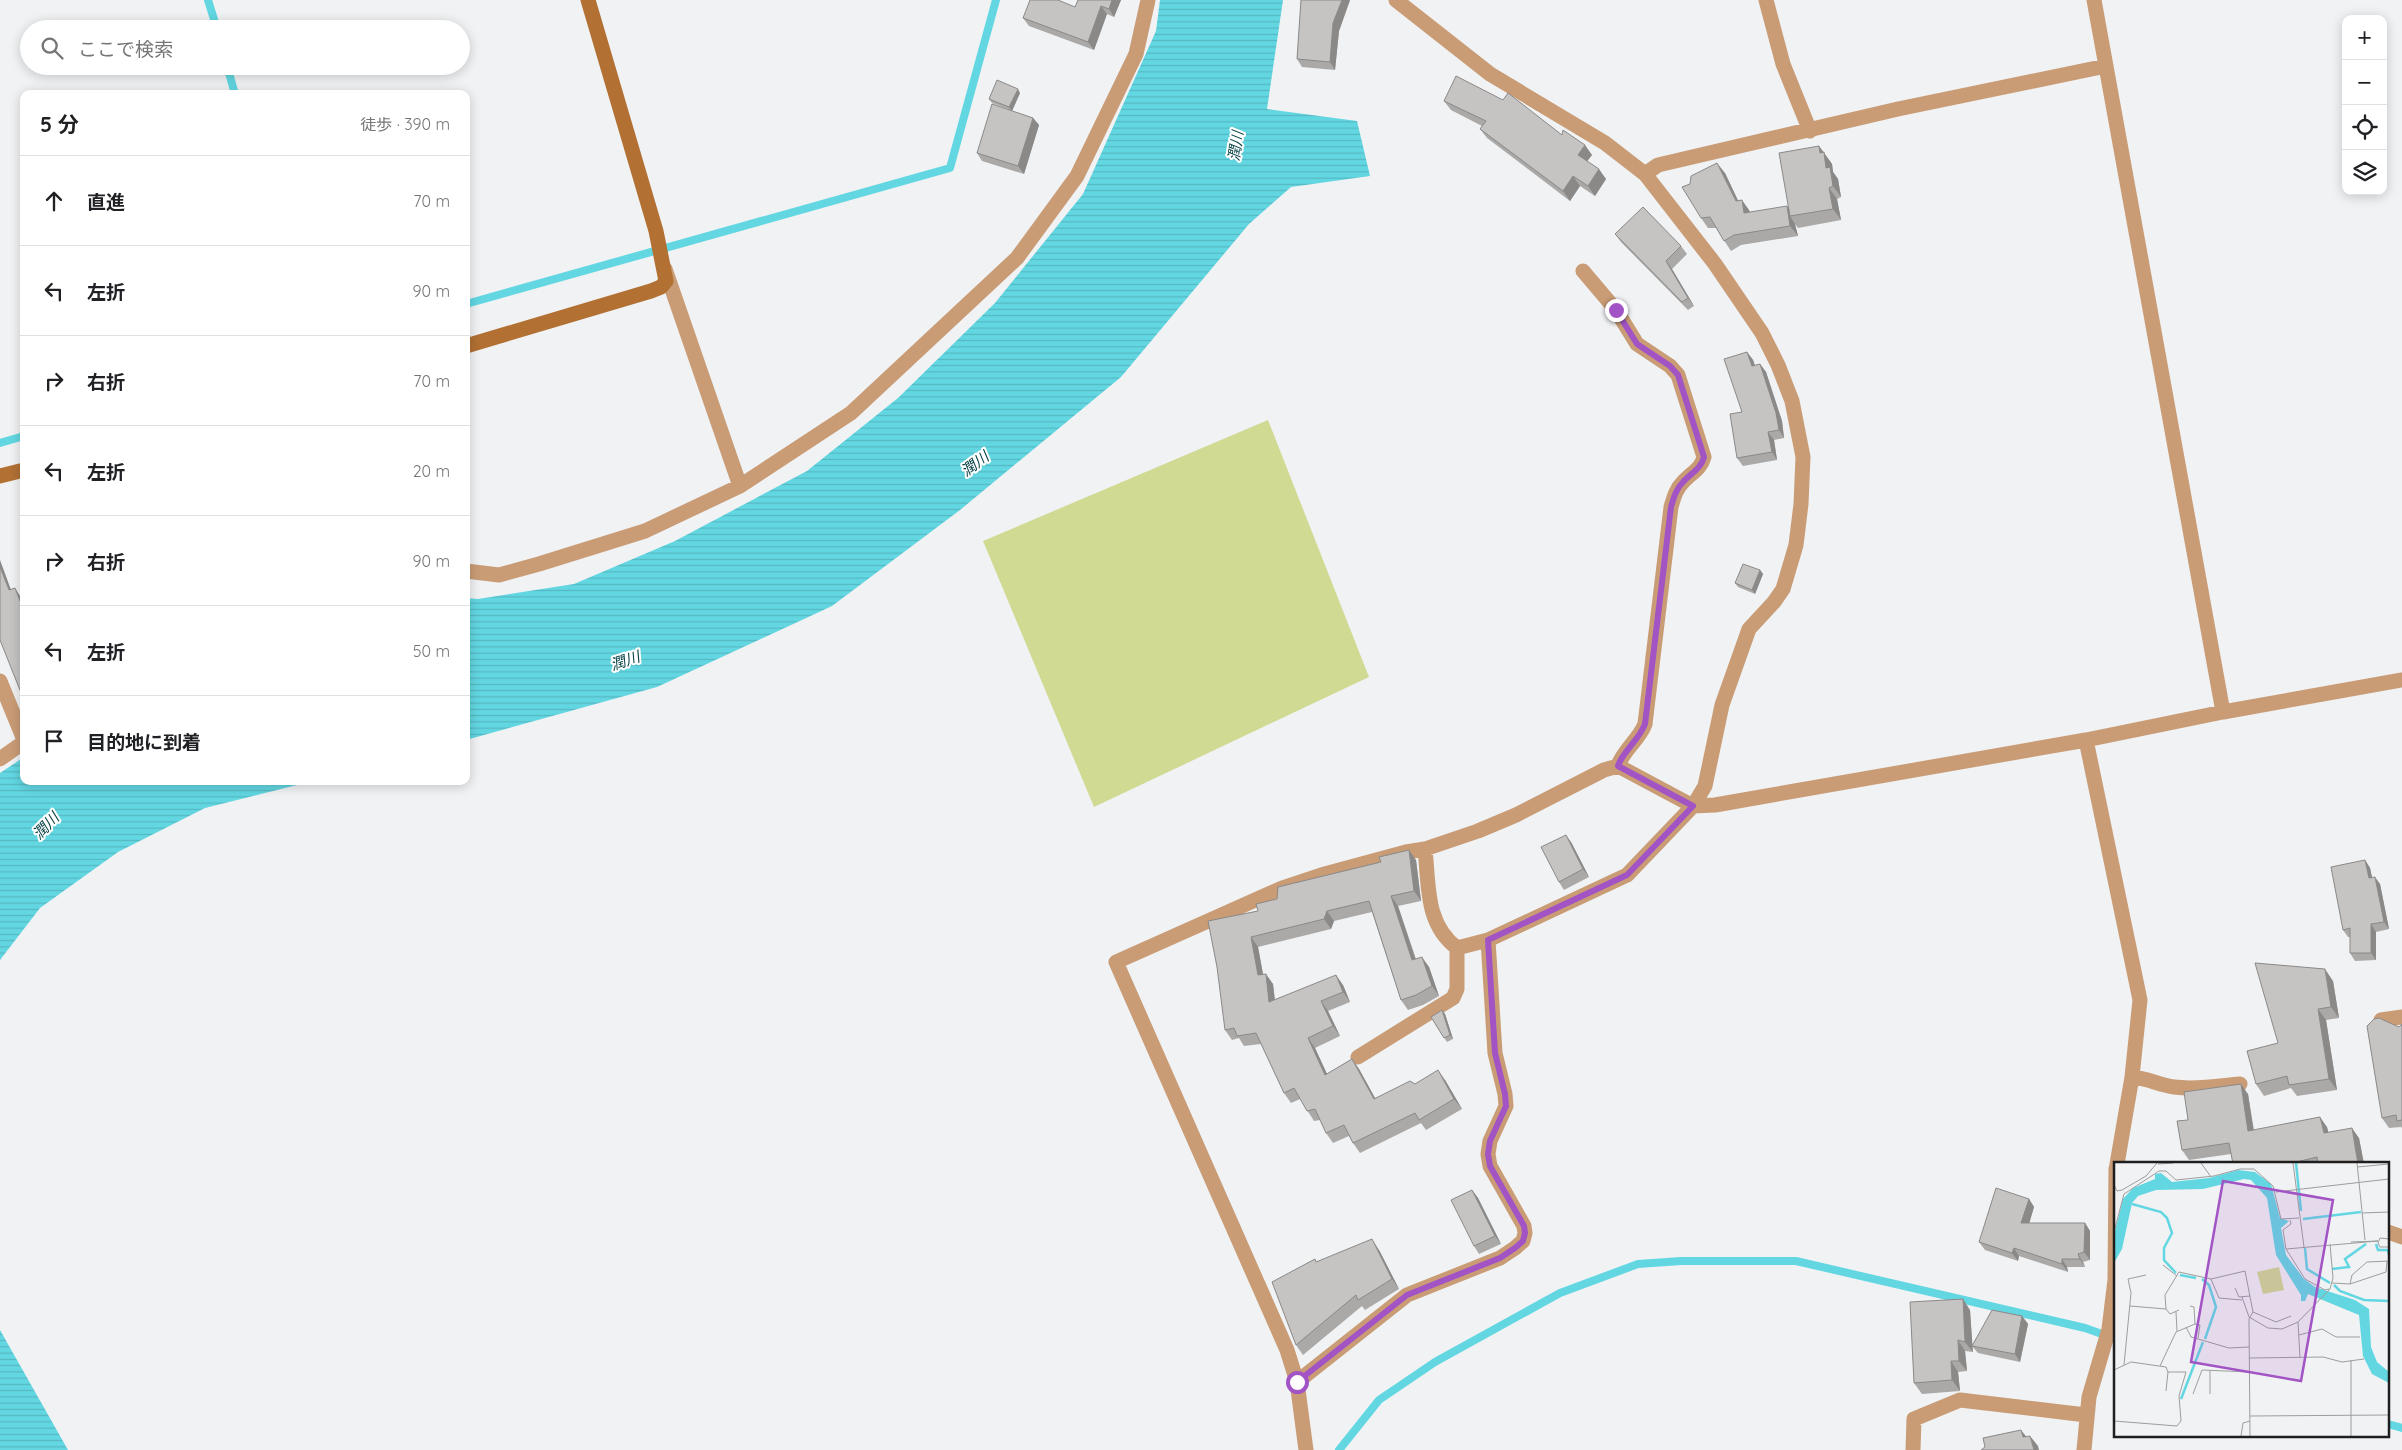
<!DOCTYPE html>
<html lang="ja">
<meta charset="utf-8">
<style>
:root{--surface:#fff;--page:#f6f6f6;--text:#202124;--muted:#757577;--line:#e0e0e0}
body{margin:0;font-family:Quicksand,"Noto Sans JP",sans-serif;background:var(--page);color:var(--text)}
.controls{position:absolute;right:15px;top:15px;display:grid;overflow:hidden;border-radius:10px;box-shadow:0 2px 12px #0003}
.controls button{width:45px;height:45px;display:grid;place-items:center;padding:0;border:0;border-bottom:1px solid var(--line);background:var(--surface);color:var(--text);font:25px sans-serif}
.stop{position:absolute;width:15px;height:15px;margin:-11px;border:4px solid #a253c4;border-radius:50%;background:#fff}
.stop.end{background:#a253c4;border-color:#fff;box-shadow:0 1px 5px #0008}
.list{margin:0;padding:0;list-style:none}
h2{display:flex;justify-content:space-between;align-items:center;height:65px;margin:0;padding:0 20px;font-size:21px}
h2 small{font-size:16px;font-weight:400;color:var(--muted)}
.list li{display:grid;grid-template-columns:32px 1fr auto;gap:15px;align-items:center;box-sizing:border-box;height:90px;padding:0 20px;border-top:1px solid var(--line)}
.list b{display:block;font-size:19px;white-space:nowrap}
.list em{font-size:16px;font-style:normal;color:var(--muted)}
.icon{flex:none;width:28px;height:28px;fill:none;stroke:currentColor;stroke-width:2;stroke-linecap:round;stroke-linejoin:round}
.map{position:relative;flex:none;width:2402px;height:1450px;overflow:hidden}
.search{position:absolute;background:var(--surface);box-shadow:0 2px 12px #0003;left:20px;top:20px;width:450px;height:55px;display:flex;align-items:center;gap:12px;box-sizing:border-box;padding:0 18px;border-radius:28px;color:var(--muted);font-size:19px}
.panel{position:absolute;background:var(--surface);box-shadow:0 2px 12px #0003;left:20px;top:90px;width:450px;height:695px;border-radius:10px}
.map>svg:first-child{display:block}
.green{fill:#d0da92}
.water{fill:url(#water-rules)}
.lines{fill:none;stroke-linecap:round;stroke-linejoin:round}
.stream{stroke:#62d7e2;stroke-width:8}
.street{stroke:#c99c76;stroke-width:15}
.secondary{stroke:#b27033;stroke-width:15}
.wall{fill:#aaa9a8}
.shaded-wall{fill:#8b8988}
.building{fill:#c6c4c3;stroke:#8b8988}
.route{stroke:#a253c4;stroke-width:6}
.labels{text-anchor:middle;stroke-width:4;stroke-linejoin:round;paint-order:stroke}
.water-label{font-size:15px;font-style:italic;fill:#053f43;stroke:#fff}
.inset-river{fill:none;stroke:#62d7e2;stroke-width:2.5}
.inset-road{fill:none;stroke:#9c9d9f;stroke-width:1}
.view{fill:#a253c4;fill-opacity:0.15;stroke:#a253c4;stroke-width:2.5}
.inset-edge{fill:none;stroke:#1e1e1f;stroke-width:2.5}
</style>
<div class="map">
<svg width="2402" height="1450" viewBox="0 0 2402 1450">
<defs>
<pattern id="water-rules" width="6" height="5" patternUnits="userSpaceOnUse" patternTransform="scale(1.25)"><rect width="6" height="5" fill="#62d7e2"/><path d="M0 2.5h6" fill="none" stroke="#55b8c1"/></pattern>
</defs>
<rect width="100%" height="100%" fill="#f0f2f4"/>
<path class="green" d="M1268,420L1369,677L1094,807L983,541Z"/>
<path class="water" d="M1160,0H1283L1267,109L1357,121L1370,176L1291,187L1249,224L1121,377L960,510L832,606L657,687L466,740V598L478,599L574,584L675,541L807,471L898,398L995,303L1083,194L1156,31Z
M24,757V781H313L205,808L118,852L40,908L0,960V773Z
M0,1330L68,1450H0Z"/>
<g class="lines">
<path class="stream" d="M208,0L217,29
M227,66L235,94
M466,304L950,168L996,0
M0,443L24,436
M2388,1424L2402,1428
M1339,1450L1379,1400L1435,1362L1560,1293L1638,1264L1681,1261H1796L2085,1328L2116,1339"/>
<path class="street" d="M1396,0L1490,74L1605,143L1645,174L1715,264L1762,333L1778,365L1792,401L1803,457L1801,504L1796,545L1783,589L1774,602L1749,629L1722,705L1705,786L1693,806L1627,875L1488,940L1457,948
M1766,0L1783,64L1810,131
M2094,0L2223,712
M1645,174L1658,165L1898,109L2106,66
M1583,271L1616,310L1637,344L1670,366L1678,375L1704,457C1701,469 1691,473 1683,482C1676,489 1674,497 1671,507L1645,724C1639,740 1623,750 1618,766
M740,486L851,413L1017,258L1077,176L1136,54L1148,0
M466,571L499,575L539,564L645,531L740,486L665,269
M0,681L24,740
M2086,740L2140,1000L2132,1077L2117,1164
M0,759L24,742
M2381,1020L2402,1017
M1358,1057L1453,998L1457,989V948C1425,924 1429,885 1425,849
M2132,1077C2147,1078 2159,1085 2174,1087C2196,1090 2218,1086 2240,1084
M2388,1232L2402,1237
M1297,1382L1407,1295L1500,1258L1515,1248L1523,1241L1525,1233L1524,1226L1490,1166L1488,1154L1490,1141L1506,1106L1505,1094L1495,1053L1488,940
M1306,1450L1297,1382L1287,1350L1116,962L1282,888L1321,875L1406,852L1425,849L1478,831L1516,815L1604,770L1618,766L1693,806L1715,805L2086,740L2223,712L2402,680
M1913,1450L1914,1419L1960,1400L2086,1415
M2084,1450L2089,1397L2109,1329L2115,1280L2116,1168"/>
<path class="secondary" d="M466,346L651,291L661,287L666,281L656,231L588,0
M0,476L24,470"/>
</g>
<path class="wall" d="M1078,0H1121L1114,17L1107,14L1094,50L1029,26L1023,18L1075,7Z
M1301,0H1350L1339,31L1335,70L1302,67L1297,59Z
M1020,93L1012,111L1033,118L1039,125L1024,174L982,161L977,153L1008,109L992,103L989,99Z
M1444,101L1562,135L1592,155L1587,161L1606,179L1595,196L1580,186L1570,201L1487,138L1480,129L1482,126L1451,110Z
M1819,146L1832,164L1833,172L1838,179L1841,197L1837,199L1841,220L1798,228L1795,224L1798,236L1741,245L1731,251L1716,228H1708L1701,218L1725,173L1738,201L1749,210L1750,212L1789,209Z
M1615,234L1681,246L1687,254L1672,269L1694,306L1688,310L1621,242Z
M1747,352L1753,360L1755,366L1760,364L1766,372L1782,421L1784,438L1774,440L1777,460L1743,466L1737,458Z
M1760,570L1763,574L1755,594L1738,587L1735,583Z
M1571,842L1589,877L1564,890L1559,882Z
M1416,860L1421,901L1398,906L1416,959L1429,967L1439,996L1423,1005L1408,1010L1401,1000L1372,912L1334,921L1331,929L1258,947L1263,974L1273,984L1275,1000L1343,985L1350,1002L1328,1011L1340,1036L1315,1048L1327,1074L1352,1059L1359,1069L1375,1098L1415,1084L1445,1080L1462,1109L1426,1130L1421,1123L1360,1153L1353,1143L1349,1136L1333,1143L1326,1133L1320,1120L1314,1121L1300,1099L1291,1103L1284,1093L1261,1044L1244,1046L1239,1038L1232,1040L1225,1030L1258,911L1277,899Z
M2365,860L2370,868L2372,878L2380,884L2389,929L2376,932V960L2355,961L2350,953V937H2348L2343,930Z
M2333,981L2339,1018L2326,1020L2337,1090L2297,1096L2291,1088L2264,1096L2256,1084L2278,1043Z
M1442,1010L1445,1014L1453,1039L1447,1042L1431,1017Z
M2402,1024V1128L2401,1127L2389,1128L2382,1118L2399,1027Z
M2248,1094L2254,1130L2327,1127L2328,1132L2359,1138L2364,1164H2233L2231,1154L2189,1160L2182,1150L2188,1120Z
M1472,1190L1478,1198L1501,1244L1479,1254L1474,1246Z
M2029,1199L2034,1207L2029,1223H2085L2090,1231V1260L2083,1262L2085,1267H2067L2068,1272L2019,1256L2018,1261L1985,1250L1979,1242Z
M1379,1250L1399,1289L1365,1310L1362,1306L1303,1355L1296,1345L1317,1262Z
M1970,1310L1972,1345L2022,1316L2028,1324L2020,1362L1978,1353L1972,1346L1973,1352L1965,1351L1967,1371L1958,1372L1960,1391L1922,1394L1914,1383Z"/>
<path class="shaded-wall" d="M1112,0H1121L1114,17L1109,9Z
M1342,0H1350L1339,31L1335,70L1330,62L1333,23Z
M1101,6L1107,14L1094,50L1088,42Z
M1018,89L1020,93L1012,111L1009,107Z
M1033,118L1039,125L1024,174L1018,166Z
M1585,145L1592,155L1585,164L1578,155Z
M1819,146L1832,164L1833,172L1838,179L1841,197L1833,186L1820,153Z
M1717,163L1725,173L1743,211L1736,201Z
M1599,169L1606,179L1595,196L1588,186Z
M1573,176L1580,186L1570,201L1563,191Z
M1829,188L1837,199L1841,220L1833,209Z
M1742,200L1749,210L1752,223L1744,213Z
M1787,206L1793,215L1790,216L1795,224L1798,236L1790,226Z
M1666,261L1672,269L1694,306L1688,298Z
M1747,352L1753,360L1758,374L1752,366Z
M1760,364L1766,372L1782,421L1784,438L1779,430Z
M1768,432L1774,440L1777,460L1772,452Z
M0,560L14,598L9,590L0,567Z
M1760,570L1763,574L1755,594L1752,590Z
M15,588L20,596L24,605V611Z
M1566,835L1571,842L1589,877L1583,869Z
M1409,850L1416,860L1421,901L1414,891Z
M2365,860L2370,868L2374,886L2369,878Z
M2375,877L2380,884L2389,929L2384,922Z
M1391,896L1398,906L1419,970L1412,960Z
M1327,911L1334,921L1331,929L1324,919Z
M2371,924L2376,932V960L2371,953Z
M1251,937L1258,947L1265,985L1258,975Z
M1422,957L1429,967L1439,996L1432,986Z
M2325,969L2333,981L2339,1018L2331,1007Z
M1266,974L1273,984L1276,1012L1269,1002Z
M1336,975L1343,985L1350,1002L1343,992Z
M1321,1001L1328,1011L1340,1036L1333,1026Z
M2318,1009L2326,1020L2337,1090L2329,1079Z
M1442,1010L1445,1014L1453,1039L1450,1035Z
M1308,1038L1315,1048L1332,1085L1325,1075Z
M1352,1059L1359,1069L1381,1109L1374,1099Z
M1438,1070L1445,1080L1462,1109L1454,1099Z
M2241,1084L2248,1094L2255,1141L2248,1131Z
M2320,1117L2327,1127L2331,1143L2324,1133Z
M2352,1128L2359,1138L2364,1164H2358Z
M1472,1190L1478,1198L1501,1244L1495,1236Z
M2029,1199L2034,1207L2027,1231L2021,1223Z
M2085,1223L2090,1231V1260L2084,1252Z
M1372,1239L1379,1250L1399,1289L1392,1279Z
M2014,1248L2019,1256L2018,1261L2012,1253Z
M2078,1254L2083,1262L2085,1267L2080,1259Z
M2062,1259L2067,1267L2068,1272L2062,1264Z
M1963,1299L1970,1310L1973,1352L1965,1342Z
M2022,1316L2028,1324L2020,1362L2015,1354Z
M1958,1340L1965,1351L1967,1371L1959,1361Z
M1951,1361L1958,1372L1960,1391L1952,1380Z
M2021,1430L2029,1440L2023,1437Z
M2030,1436L2038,1446L2039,1450H2034Z"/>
<path class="building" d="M1030,0H1058L1075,7L1078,0H1112L1109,9L1101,6L1088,42L1023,18Z
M1301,0H1342L1333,23L1330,62L1297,59Z
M1456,76L1503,100L1508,93L1562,135L1563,130L1585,145L1578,155L1599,169L1588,186L1573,176L1563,191L1480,129L1486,121L1444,101Z
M997,80L1018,89L1009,107L989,99Z
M992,104L1033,118L1018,166L977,153Z
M1819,146L1820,153L1824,152L1826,168L1830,167L1833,186L1829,188L1833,209L1790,216L1779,153Z
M1717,163L1736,201L1742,200L1744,213L1787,206L1790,226L1734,235L1724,241L1710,217L1701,218L1682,187L1690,184L1691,176Z
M1643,207L1681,246L1666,261L1688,298L1682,302L1615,234Z
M1747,352L1752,366L1760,364L1776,413L1779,430L1768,432L1772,452L1737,458L1730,414L1742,412L1724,359Z
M1743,564L1760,570L1752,590L1735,583Z
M0,567L9,590L15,588L24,611V700L0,640Z
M1566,835L1583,869L1559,882L1541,847Z
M1409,850L1414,891L1391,896L1412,960L1422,957L1432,986L1416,995L1401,1000L1369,901L1327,911L1324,919L1251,937L1258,975L1266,974L1269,1002L1336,975L1343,992L1321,1001L1333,1026L1308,1038L1325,1075L1352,1059L1374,1099L1410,1081L1415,1084L1438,1070L1454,1099L1419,1120L1415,1113L1353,1143L1344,1125L1326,1133L1315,1109L1307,1111L1294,1088L1284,1093L1256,1033L1237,1036L1234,1028L1225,1030L1217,967L1208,921L1258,911L1256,904L1277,899L1278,887L1381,862L1379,857Z
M2365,860L2369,878L2375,877L2384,922L2371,924V953H2350V928L2343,930L2331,867Z
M2255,963L2325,969L2331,1007L2318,1009L2329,1079L2289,1085L2287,1076L2256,1084L2247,1051L2278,1043Z
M1442,1010L1450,1035L1444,1038L1431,1017Z
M2379,1018L2399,1027L2402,1024V1120L2397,1121L2396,1115L2382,1118L2367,1026L2374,1019Z
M2241,1084L2248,1131L2320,1117L2324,1133L2352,1128L2358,1164H2318L2317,1157L2288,1164H2233L2229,1143L2182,1150L2177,1121L2188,1120L2184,1092Z
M1996,1188L2029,1199L2021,1223H2085L2084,1252L2078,1254L2080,1259H2062V1264L2014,1248L2012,1253L1979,1242Z
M1472,1190L1495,1236L1474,1246L1451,1200Z
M1372,1239L1392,1279L1358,1300L1356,1295L1296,1345L1272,1282L1315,1259L1316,1262Z
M1963,1299L1965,1342L1958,1340L1959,1361H1951L1952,1380L1914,1383L1910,1302Z
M1992,1310L2022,1316L2015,1354L1972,1346Z
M2021,1430L2023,1437L2030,1436L2034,1450H1981L1985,1447L1983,1438Z"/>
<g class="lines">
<path class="route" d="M1297,1382L1407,1295L1500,1258L1515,1248L1523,1241L1525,1233L1524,1226L1490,1166L1488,1154L1490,1141L1506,1106L1505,1094L1495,1053L1488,940L1627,875L1693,806L1618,766C1623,751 1639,740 1645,724L1671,507C1674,497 1676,489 1683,482C1691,473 1701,469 1704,457L1678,375L1670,366L1637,344L1616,310"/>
</g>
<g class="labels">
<g class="water-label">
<text transform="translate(1236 146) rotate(-82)" y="5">潤川</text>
<text transform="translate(975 464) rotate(-37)" y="5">潤川</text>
<text transform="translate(625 661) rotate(-19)" y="5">潤川</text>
<text transform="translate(46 826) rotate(-46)" y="5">潤川</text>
</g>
</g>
<g transform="translate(2114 1162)">
<rect width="275" height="275" fill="#f0f2f4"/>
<path d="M165,105L170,128L149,132L143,110Z" fill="#d0da92"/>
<path d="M124,8L141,10L157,22L166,56L175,59L167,66L172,93L190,117L201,125L241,138L255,147L257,185L263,200L275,210V221L258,212L249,194L245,153L194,132L191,139H187V133L162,93L153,36L137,18L130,17L89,27L42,28L24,34L18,41L8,87L0,101V73L9,37L19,26L41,17V12L47,11L58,20L95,16Z" fill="#62d7e2"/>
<path class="inset-river" d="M182,1L187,49M18,42L47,50L53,56L58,71L50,86V98L62,111M189,57L247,50M262,82L264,88H274L275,93M191,86L193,107L216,121M218,107L235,105L231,97L252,82M66,113L82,116M88,117L95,123L102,145L91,177M220,123L226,129L250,138L275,139M67,237L89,180"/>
<path class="inset-road" d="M87,1L97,15M179,1L190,85M243,1L251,78M44,2L59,1M243,5L275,2M0,23L3,29L8,28L32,14L43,1M162,30L275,17M248,51L275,50M176,58L177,62L169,68L172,87L264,79L237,80M0,70L10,32L45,9H52L62,18L100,14L126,7H140L159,24L167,57L185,56M275,77L266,76L264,81L266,85H275M172,87L191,117L211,128L215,127M49,103L63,114M97,117L105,136L128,138M218,121L236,122L238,113L253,100L275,99M236,122L272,110L273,99M121,126L125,135L136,134M128,135L135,155L154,166L168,167L184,160L216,127L219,116L216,82M16,144L52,147L51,133L65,110L97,117L131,109L139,150L135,157L136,274M76,144L80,145L81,162M52,147L56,152L65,148M62,150L63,169M139,150L162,160L177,154M184,160L186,196M72,165L77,175L91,179L115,186L135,185M185,173L208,167L222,175H246M135,196L209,195L228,200L250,197M237,198V274M10,203L17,131L14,117L32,113M46,204L62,170L81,162L86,163L84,176M0,208L17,200L52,205L54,210H72L65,234L67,259L63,264L0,259M96,209V232M52,229L54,210M79,232L88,208L135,210M136,254L275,253M127,274L129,261L136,259"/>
<path class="view" d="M109,19L219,38L187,219L77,200Z"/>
<rect width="275" height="275" class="inset-edge"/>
</g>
</svg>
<div class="controls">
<button>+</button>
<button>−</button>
<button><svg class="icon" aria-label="locate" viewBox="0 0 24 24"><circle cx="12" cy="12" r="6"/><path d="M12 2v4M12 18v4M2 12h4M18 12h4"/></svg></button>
<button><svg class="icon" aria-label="layers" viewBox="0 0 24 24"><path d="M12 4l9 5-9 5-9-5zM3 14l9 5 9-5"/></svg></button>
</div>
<div class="stop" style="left:1297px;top:1382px"></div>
<div class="stop end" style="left:1616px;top:310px"></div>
<div class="search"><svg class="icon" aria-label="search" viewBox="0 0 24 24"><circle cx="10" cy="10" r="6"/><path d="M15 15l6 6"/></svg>ここで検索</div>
<section class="panel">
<h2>5 分<small>徒歩 · 390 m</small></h2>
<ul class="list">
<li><svg class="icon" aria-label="ahead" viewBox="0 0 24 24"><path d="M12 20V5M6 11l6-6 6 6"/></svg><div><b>直進</b></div><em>70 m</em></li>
<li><svg class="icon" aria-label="left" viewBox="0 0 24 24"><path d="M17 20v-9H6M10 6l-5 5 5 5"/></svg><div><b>左折</b></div><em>90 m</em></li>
<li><svg class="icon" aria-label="right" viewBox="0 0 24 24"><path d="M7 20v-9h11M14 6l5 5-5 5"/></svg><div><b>右折</b></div><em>70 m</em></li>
<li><svg class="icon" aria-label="left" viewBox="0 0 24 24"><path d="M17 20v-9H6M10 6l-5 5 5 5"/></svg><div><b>左折</b></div><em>20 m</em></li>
<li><svg class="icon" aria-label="right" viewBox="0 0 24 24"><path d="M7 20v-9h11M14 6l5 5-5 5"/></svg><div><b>右折</b></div><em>90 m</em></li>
<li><svg class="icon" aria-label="left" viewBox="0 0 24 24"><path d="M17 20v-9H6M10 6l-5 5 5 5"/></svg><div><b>左折</b></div><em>50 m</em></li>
<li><svg class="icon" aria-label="arrive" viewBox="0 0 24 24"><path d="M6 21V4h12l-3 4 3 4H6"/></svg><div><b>目的地に到着</b></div></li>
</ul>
</section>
</div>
